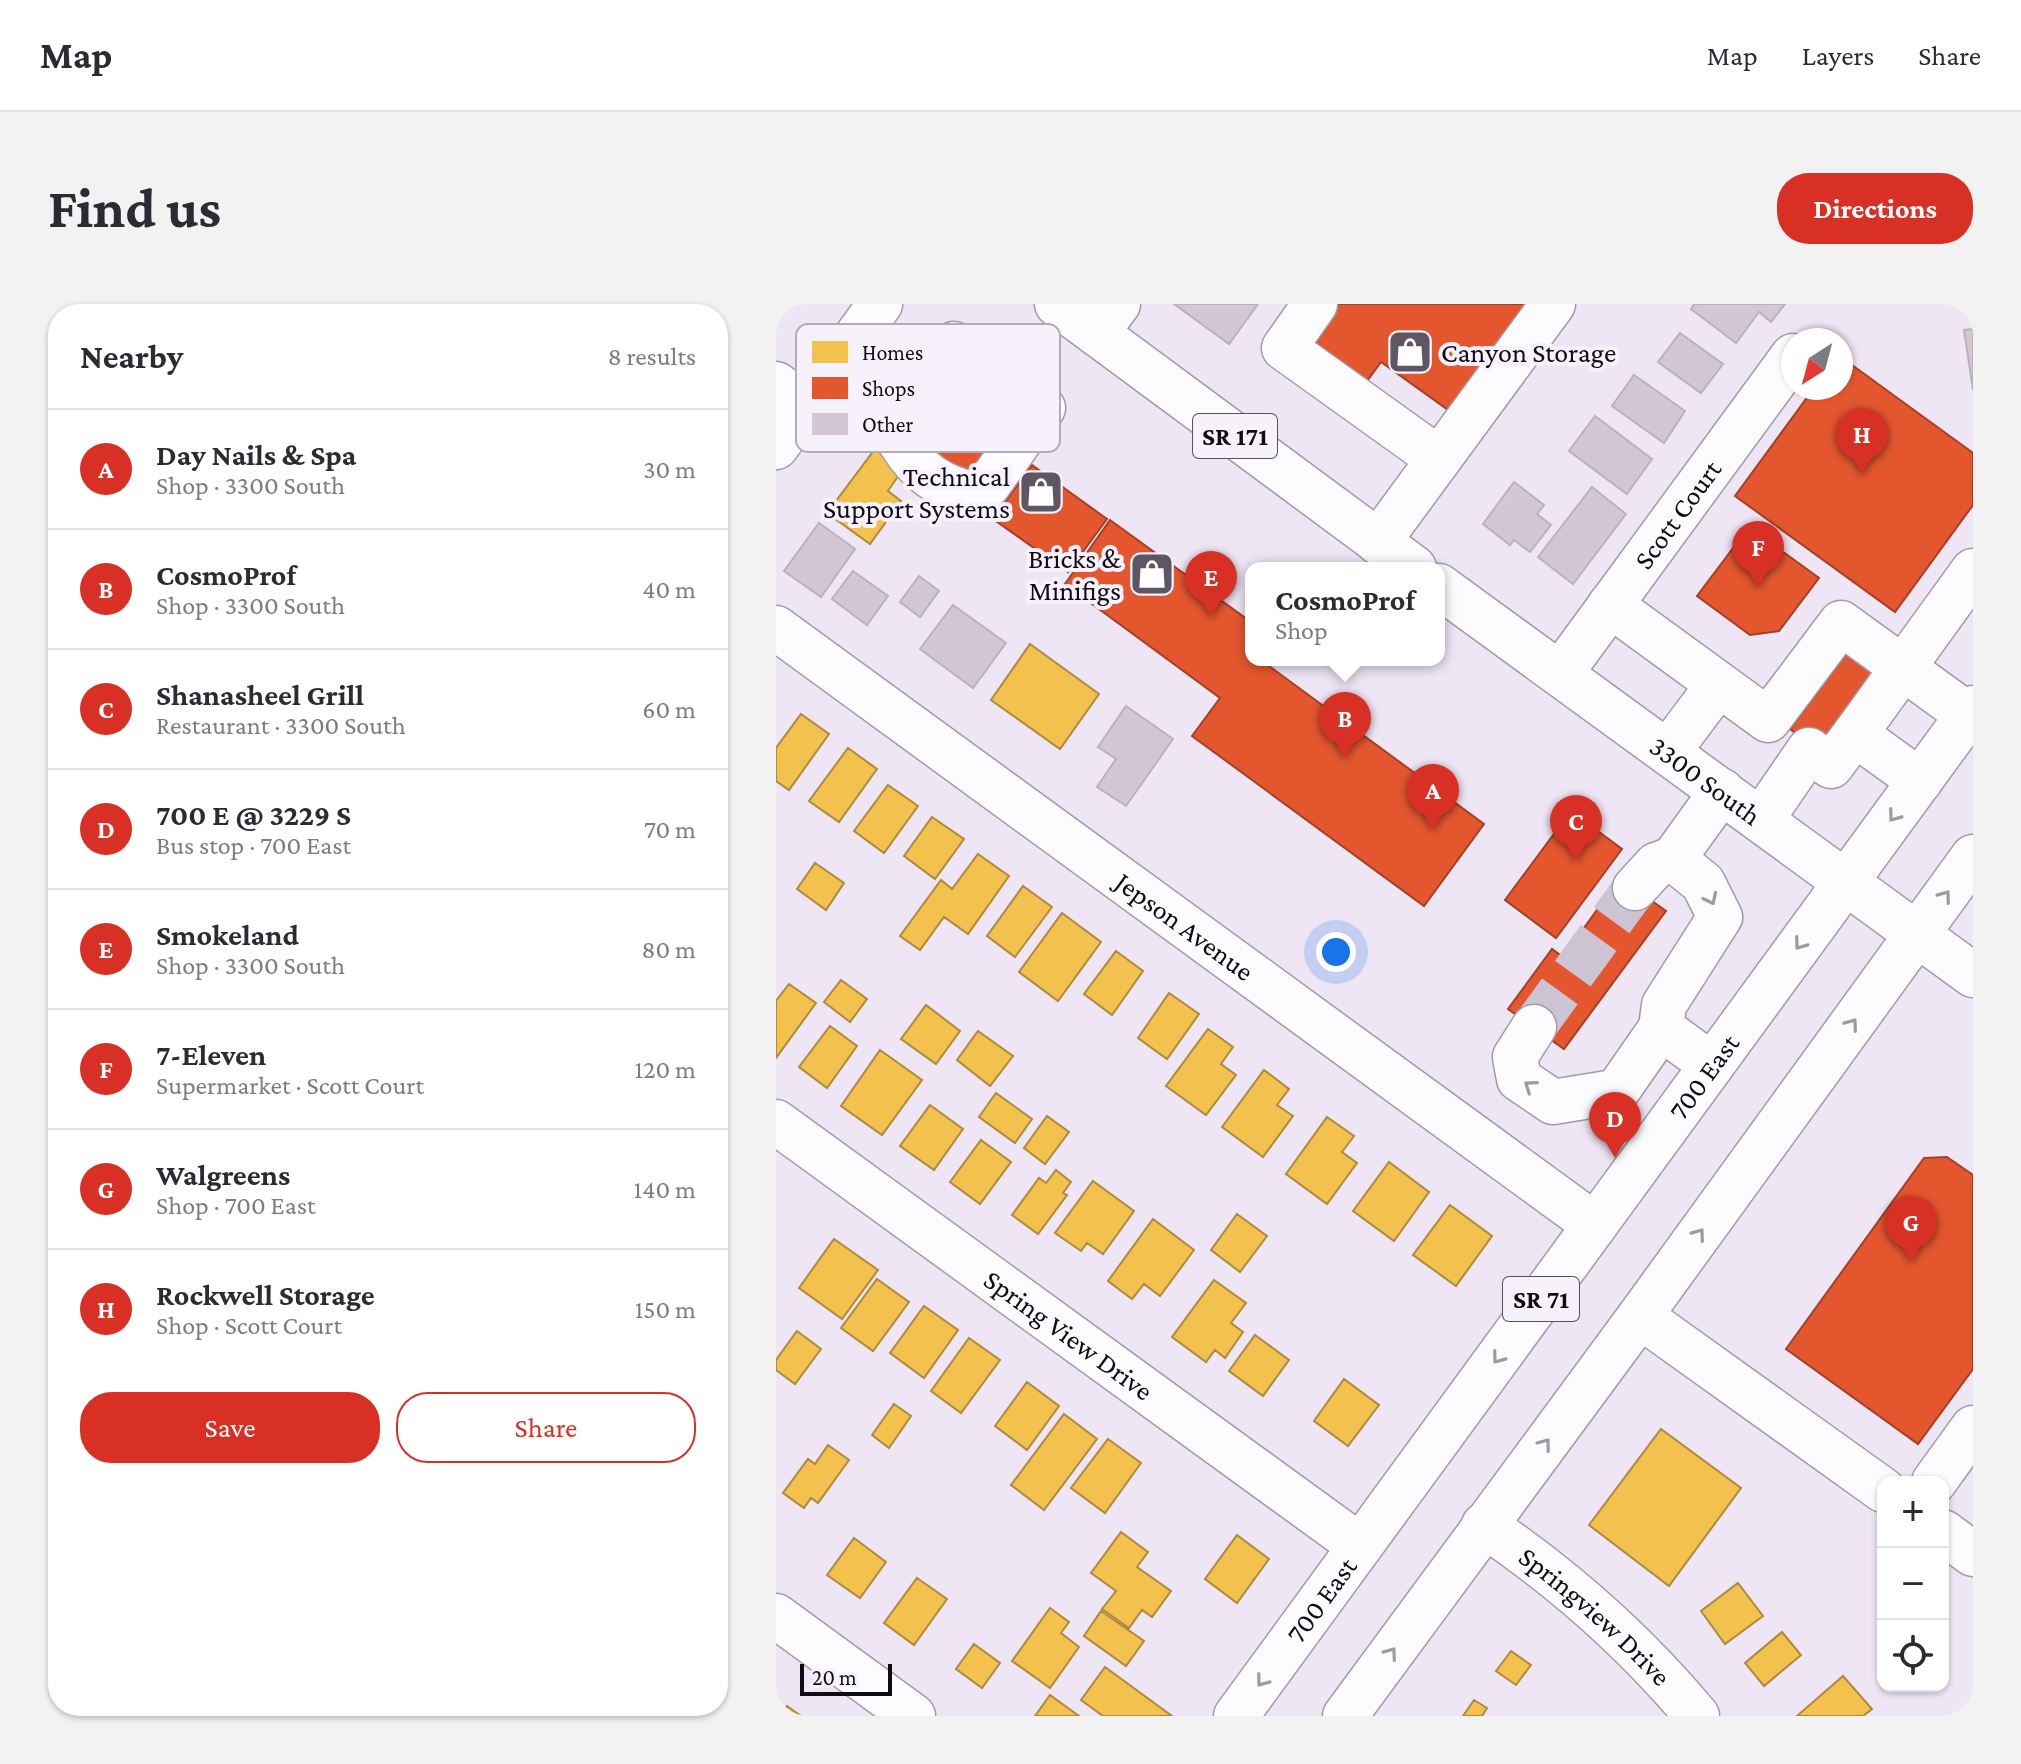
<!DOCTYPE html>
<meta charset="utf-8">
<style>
:root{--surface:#fff;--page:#f2f2f3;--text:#2b2b33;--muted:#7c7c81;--line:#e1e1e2;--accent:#d93025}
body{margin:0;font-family:"Crimson Pro",serif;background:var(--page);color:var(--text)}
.controls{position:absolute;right:24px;bottom:24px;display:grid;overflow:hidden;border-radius:16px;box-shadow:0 2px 6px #0004}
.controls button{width:72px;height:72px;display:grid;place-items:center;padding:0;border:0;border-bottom:2px solid var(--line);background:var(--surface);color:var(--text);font:40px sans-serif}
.compass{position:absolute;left:1005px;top:24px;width:72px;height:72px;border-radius:50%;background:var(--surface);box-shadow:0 2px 6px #0004;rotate:216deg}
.scale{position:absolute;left:24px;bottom:20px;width:92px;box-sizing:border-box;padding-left:8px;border:4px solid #110b14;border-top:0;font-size:22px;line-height:28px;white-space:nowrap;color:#110b14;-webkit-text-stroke:6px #f7f1fc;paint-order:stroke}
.you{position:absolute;left:560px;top:648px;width:28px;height:28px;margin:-20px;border:6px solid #fff;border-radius:50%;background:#1a73e8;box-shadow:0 0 0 12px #1a73e833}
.badge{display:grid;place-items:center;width:52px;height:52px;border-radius:50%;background:var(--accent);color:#fff;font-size:26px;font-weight:700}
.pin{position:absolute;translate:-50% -66px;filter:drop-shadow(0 2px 4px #0008)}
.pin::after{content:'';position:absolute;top:42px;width:28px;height:24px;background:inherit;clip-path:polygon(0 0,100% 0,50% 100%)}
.popup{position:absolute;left:469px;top:258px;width:200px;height:104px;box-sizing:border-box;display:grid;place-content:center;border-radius:16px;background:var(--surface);filter:drop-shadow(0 2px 6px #0005);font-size:26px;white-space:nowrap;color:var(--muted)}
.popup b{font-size:30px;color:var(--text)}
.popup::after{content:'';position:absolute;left:50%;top:100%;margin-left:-16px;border:16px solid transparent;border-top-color:var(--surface)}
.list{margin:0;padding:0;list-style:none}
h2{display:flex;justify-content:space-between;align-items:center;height:104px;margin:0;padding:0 32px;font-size:34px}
h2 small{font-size:26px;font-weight:400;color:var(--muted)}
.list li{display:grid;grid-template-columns:52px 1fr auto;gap:24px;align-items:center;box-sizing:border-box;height:120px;padding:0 32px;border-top:2px solid var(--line)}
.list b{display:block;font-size:30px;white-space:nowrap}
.list p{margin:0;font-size:26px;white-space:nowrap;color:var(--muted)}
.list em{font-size:26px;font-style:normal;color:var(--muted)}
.actions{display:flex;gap:16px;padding:24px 32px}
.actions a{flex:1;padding:18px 0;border:2px solid var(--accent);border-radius:32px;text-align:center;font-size:28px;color:var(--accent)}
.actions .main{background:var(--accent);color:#fff}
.icon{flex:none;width:44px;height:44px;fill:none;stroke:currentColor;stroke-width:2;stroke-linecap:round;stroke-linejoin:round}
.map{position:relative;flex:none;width:1197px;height:1412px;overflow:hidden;border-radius:32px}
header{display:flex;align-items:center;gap:48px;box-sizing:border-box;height:112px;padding:0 40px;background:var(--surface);border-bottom:2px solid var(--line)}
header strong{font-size:38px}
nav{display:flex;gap:44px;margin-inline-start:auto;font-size:28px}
.intro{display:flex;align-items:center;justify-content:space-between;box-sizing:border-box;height:192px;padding:0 48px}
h1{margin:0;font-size:56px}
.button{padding:20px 36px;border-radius:32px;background:var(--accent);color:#fff;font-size:28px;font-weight:700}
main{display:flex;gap:48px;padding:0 48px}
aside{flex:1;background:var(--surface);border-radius:32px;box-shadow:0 2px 6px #0004}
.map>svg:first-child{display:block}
.homes{fill:#f2c14e;stroke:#ae8a3d;stroke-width:2}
.shops{fill:#e4572e;stroke:#a54026;stroke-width:2}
.building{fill:#d5c6d3;stroke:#bbb1bb;stroke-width:2}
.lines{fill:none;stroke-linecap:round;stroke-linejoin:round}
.minor-tunnel{stroke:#cdc4d3;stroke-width:44;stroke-dasharray:44 22;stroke-linecap:butt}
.minor-casing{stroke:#a29ba7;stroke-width:47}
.major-casing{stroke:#a29ba7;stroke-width:47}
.minor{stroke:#fcfbfe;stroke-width:44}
.major{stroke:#fcfbfe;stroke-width:44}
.oneway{stroke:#9e9ba0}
.labels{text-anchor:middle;stroke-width:8;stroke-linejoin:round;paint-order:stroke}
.shield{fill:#f7f1fc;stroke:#56505a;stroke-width:2}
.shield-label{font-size:26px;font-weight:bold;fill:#110b14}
.poi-label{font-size:28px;fill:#110b14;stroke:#f7f1fc;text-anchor:end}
.street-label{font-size:28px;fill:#110b14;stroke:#f7f1fc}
.key{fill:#f7f1fc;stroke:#b2acb6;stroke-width:2}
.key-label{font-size:22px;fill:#110b14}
</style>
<header>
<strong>Map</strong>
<nav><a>Map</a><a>Layers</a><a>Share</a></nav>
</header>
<div class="intro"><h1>Find us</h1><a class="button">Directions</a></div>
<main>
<aside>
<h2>Nearby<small>8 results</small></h2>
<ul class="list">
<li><span class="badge">A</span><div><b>Day Nails &amp; Spa</b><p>Shop · 3300 South</p></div><em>30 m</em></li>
<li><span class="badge">B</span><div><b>CosmoProf</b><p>Shop · 3300 South</p></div><em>40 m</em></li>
<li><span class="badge">C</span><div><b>Shanasheel Grill</b><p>Restaurant · 3300 South</p></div><em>60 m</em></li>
<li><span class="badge">D</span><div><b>700 E @ 3229 S</b><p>Bus stop · 700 East</p></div><em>70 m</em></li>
<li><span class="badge">E</span><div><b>Smokeland</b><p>Shop · 3300 South</p></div><em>80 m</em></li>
<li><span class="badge">F</span><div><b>7-Eleven</b><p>Supermarket · Scott Court</p></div><em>120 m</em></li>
<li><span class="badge">G</span><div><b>Walgreens</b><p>Shop · 700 East</p></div><em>140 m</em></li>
<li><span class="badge">H</span><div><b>Rockwell Storage</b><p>Shop · Scott Court</p></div><em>150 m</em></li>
</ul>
<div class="actions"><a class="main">Save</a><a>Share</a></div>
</aside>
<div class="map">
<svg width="1197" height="1412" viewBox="0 0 1197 1412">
<rect width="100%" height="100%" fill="#eee5f5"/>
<path class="homes" d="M99,145L127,165L112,187L125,197L94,240L51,209Z
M254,340L323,390L284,445L215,396Z
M25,410L53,430L13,486L0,477V444Z
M72,444L101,465L63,518L33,497Z
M112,481L142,502L108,549L78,527Z
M156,513L188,535L159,575L128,552Z
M202,550L233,572L192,630L168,613L144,646L124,632L165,576L176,585Z
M39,559L68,579L50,606L21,585Z
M247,582L276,603L239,653L211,632Z
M286,609L325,638L282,697L243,668Z
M340,647L367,667L336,711L308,690Z
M65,676L91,695L74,718L48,698Z
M13,680L40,699L0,754V697Z
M393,689L423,710L391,755L362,734Z
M150,701L184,727L160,760L125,735Z
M54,722L81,742L51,784L23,763Z
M432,725L457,743L445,760L460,771L430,811L390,782Z
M202,727L237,752L214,782L181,756Z
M104,746L146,776L106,831L65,802Z
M488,766L513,785L501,801L517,812L487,853L446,823Z
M220,789L256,815L239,839L203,813Z
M154,801L187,825L158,866L124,842Z
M271,812L293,828L269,860L248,844Z
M551,813L578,832L566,848L581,859L551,900L510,870Z
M205,836L235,858L204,900L174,878Z
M613,858L653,888L618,937L577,907Z
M280,866L295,878L287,889L291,891L262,930L236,911L263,874L270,879Z
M317,877L358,907L327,950L311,939L305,947L279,929Z
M674,901L716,932L680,982L637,951Z
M461,910L491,932L464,968L435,946Z
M377,915L418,946L384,992L368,980L356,995L332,977Z
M58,935L102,966L66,1015L23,984Z
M101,975L133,998L97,1047L65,1024Z
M438,976L470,999L455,1019L467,1028L449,1054L439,1046L430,1058L396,1033Z
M148,1002L182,1026L148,1074L114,1049Z
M21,1027L45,1045L19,1080L0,1066V1056Z
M479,1031L513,1056L487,1092L453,1067Z
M193,1034L224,1056L185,1109L155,1087Z
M568,1075L603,1101L572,1142L538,1117Z
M251,1078L283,1102L251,1146L219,1122Z
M118,1100L135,1112L113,1144L96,1131Z
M288,1110L321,1135L268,1206L235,1181Z
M885,1125L965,1184L893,1282L813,1221Z
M332,1135L365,1159L329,1209L295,1184Z
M52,1141L73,1156L42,1199L35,1194L28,1204L7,1189L32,1155L39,1160Z
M345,1228L372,1248L361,1263L395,1287L376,1313L366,1306L353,1324L326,1305L340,1287L315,1269Z
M461,1231L493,1255L461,1299L429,1275Z
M78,1234L110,1258L84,1294L51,1271Z
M141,1274L171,1295L138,1341L108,1319Z
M962,1279L987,1312L949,1340L925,1307Z
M274,1304L293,1318L285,1329L303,1343L274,1384L236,1357Z
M325,1307L368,1337L350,1362L308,1332Z
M1006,1328L1025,1351L988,1382L969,1359Z
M198,1340L224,1359L206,1384L180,1365Z
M735,1347L755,1361L740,1381L720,1367Z
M329,1363L396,1412H327L305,1396Z
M1067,1372L1096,1405L1087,1412H1021Z
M274,1391L303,1412H259Z
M698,1396L711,1404L706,1412H687Z
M11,1402L25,1412H4Z"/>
<path class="shops" d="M0,0H13L0,17Z
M562,0H753L675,108L605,58L591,77L535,37Z
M1065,53L1197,149V201L1119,308L959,192L1038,84H1065Z
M165,68L240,121L195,184L140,145L149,133L137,124Z
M256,161L331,215L292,268L217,215Z
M334,216L475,318V356H485L708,520L648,602L416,432L444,394L289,280Z
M973,223L1043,274L1003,327L974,331L921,292Z
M1082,334L1112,356L1045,448L1014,425Z
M795,507L846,545L780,634L729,596Z
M844,574L890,607L788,745L732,705L776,645L787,653Z
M1171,853L1197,871V1065L1142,1140L1010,1045L1148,854Z"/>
<path class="building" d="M398,0H482L453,40Z
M918,0H1009L995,18L983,8L960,39L915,5Z
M1197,25V86L1188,26Z
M904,29L947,60L925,89L882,58Z
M858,71L909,107L888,139L836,102Z
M819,112L876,155L851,190L793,147Z
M738,178L768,201L761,210L775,221L754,248L738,236L734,241L707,220Z
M816,183L850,210L797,280L762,253Z
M43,219L79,245L45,293L8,267Z
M77,267L112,292L91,321L56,295Z
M143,272L163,287L144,313L124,298Z
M177,301L230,339L197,384L144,345Z
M350,402L397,435L350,502L321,483L340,455L322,443Z"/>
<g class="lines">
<path class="minor-tunnel" d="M758,723L859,584"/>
<g class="minor-casing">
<g id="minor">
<path d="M539,0L508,44L663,155"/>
<path d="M320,29L342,0"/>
<path d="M178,40L128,112L124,138C144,170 162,181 198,191L212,181L267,104"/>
<path d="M0,80L30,102"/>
<path d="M0,143L104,0"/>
<path d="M602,238L777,0"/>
<path d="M834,301L992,416L1065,319L1192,411"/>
<path id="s1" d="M0,324L819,921"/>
<path id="s2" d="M784,370L1017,52"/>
<path d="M1079,430L1197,267"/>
<path d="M892,448L942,381"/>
<path d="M985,516L1033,446L1055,462L1079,430L1144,477"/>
<path d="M897,555L946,487"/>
<path d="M758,723L739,753L743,775L777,798L838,788L844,783L885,724L888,701L944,613L927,579L897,555L880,561L859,584"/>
<path d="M885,724L936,761"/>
<path id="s3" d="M0,818L584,1242"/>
<path d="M864,1012L1107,1186"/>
<path d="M1158,1178L1197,1124"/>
<path id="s4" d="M708,1221C788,1275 859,1338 921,1412"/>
<path d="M1167,1228L1197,1250"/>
<path d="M0,1312L137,1412"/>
</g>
</g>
<g class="major-casing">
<g id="major">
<path d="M281,0L638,264"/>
<path id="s5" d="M663,282L1197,671"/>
<path id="s6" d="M460,1412L1197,404"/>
<path d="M569,1412L864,1012L1197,553"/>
</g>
</g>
<use href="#minor" class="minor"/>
<use href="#major" class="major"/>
</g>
<defs><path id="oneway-chevron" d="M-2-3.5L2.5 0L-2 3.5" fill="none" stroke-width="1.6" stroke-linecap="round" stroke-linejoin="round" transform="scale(2)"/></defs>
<g class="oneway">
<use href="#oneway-chevron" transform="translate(1118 512) rotate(126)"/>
<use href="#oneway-chevron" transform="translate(1169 592) rotate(-54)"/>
<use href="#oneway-chevron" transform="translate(935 595) rotate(64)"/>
<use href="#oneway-chevron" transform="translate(1024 640) rotate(126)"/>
<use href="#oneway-chevron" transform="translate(1076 720) rotate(-54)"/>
<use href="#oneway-chevron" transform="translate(754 782) rotate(-145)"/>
<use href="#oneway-chevron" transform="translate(923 930) rotate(-54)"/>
<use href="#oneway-chevron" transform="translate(722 1054) rotate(126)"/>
<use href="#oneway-chevron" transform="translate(769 1140) rotate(-53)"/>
<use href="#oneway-chevron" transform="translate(615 1349) rotate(-54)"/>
<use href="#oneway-chevron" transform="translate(486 1377) rotate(126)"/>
</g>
<defs>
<g id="shop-square" transform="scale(2.3)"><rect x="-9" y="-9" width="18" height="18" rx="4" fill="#5e5763" stroke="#f7f1fc"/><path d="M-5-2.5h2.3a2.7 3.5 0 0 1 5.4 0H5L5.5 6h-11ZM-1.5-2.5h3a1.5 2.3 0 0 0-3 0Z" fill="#fff"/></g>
</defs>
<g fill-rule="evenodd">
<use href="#shop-square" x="634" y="48"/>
<use href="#shop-square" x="265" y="188"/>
<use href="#shop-square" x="376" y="270"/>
</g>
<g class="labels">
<g class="shield">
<rect x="417" y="110" width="84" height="44" rx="6"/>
<rect x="727" y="973" width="76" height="44" rx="6"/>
</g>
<g class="shield-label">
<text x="459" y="141">SR 171</text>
<text x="765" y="1004">SR 71</text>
</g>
<g class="poi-label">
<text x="665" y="58" text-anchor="start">Canyon Storage</text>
<text x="234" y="182">Technical<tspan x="234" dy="32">Support Systems</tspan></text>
<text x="345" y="264">Bricks &amp;<tspan x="345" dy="32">Minifigs</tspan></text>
</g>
<g class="street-label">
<text dy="10" stroke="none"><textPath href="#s2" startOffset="198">Scott Court</textPath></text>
<text dy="10" stroke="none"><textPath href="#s5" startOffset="330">3300 South</textPath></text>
<text dy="10" stroke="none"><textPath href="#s1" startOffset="506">Jepson Avenue</textPath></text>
<text dy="10" stroke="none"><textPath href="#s6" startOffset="792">700 East</textPath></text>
<text dy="10" stroke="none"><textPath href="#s3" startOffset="362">Spring View Drive</textPath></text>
<text dy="10" stroke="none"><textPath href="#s6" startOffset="144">700 East</textPath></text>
<text dy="10" stroke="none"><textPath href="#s4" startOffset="144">Springview Drive</textPath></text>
</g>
</g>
<rect x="20" y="20" width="264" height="128" rx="12" class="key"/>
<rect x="36" y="37" width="36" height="22" fill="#f2c14e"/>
<rect x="36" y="73" width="36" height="22" fill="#e4572e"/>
<rect x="36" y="109" width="36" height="22" fill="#d5c6d3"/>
<g class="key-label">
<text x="86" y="56">Homes</text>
<text x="86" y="92">Shops</text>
<text x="86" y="128">Other</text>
</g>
</svg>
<div class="controls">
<button>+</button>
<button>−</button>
<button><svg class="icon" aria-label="locate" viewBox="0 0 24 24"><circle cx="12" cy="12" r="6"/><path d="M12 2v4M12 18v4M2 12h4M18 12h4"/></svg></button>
</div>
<svg class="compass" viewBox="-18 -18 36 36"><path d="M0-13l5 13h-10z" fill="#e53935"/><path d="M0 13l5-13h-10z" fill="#7c7c81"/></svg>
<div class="scale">20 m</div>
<div class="you"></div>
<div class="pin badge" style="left:657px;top:526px">A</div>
<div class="pin badge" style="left:569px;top:454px">B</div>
<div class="popup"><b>CosmoProf</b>Shop</div>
<div class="pin badge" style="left:800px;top:557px">C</div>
<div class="pin badge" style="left:839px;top:854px">D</div>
<div class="pin badge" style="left:435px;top:313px">E</div>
<div class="pin badge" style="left:982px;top:283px">F</div>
<div class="pin badge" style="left:1135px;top:958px">G</div>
<div class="pin badge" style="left:1086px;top:170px">H</div>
</div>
</main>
